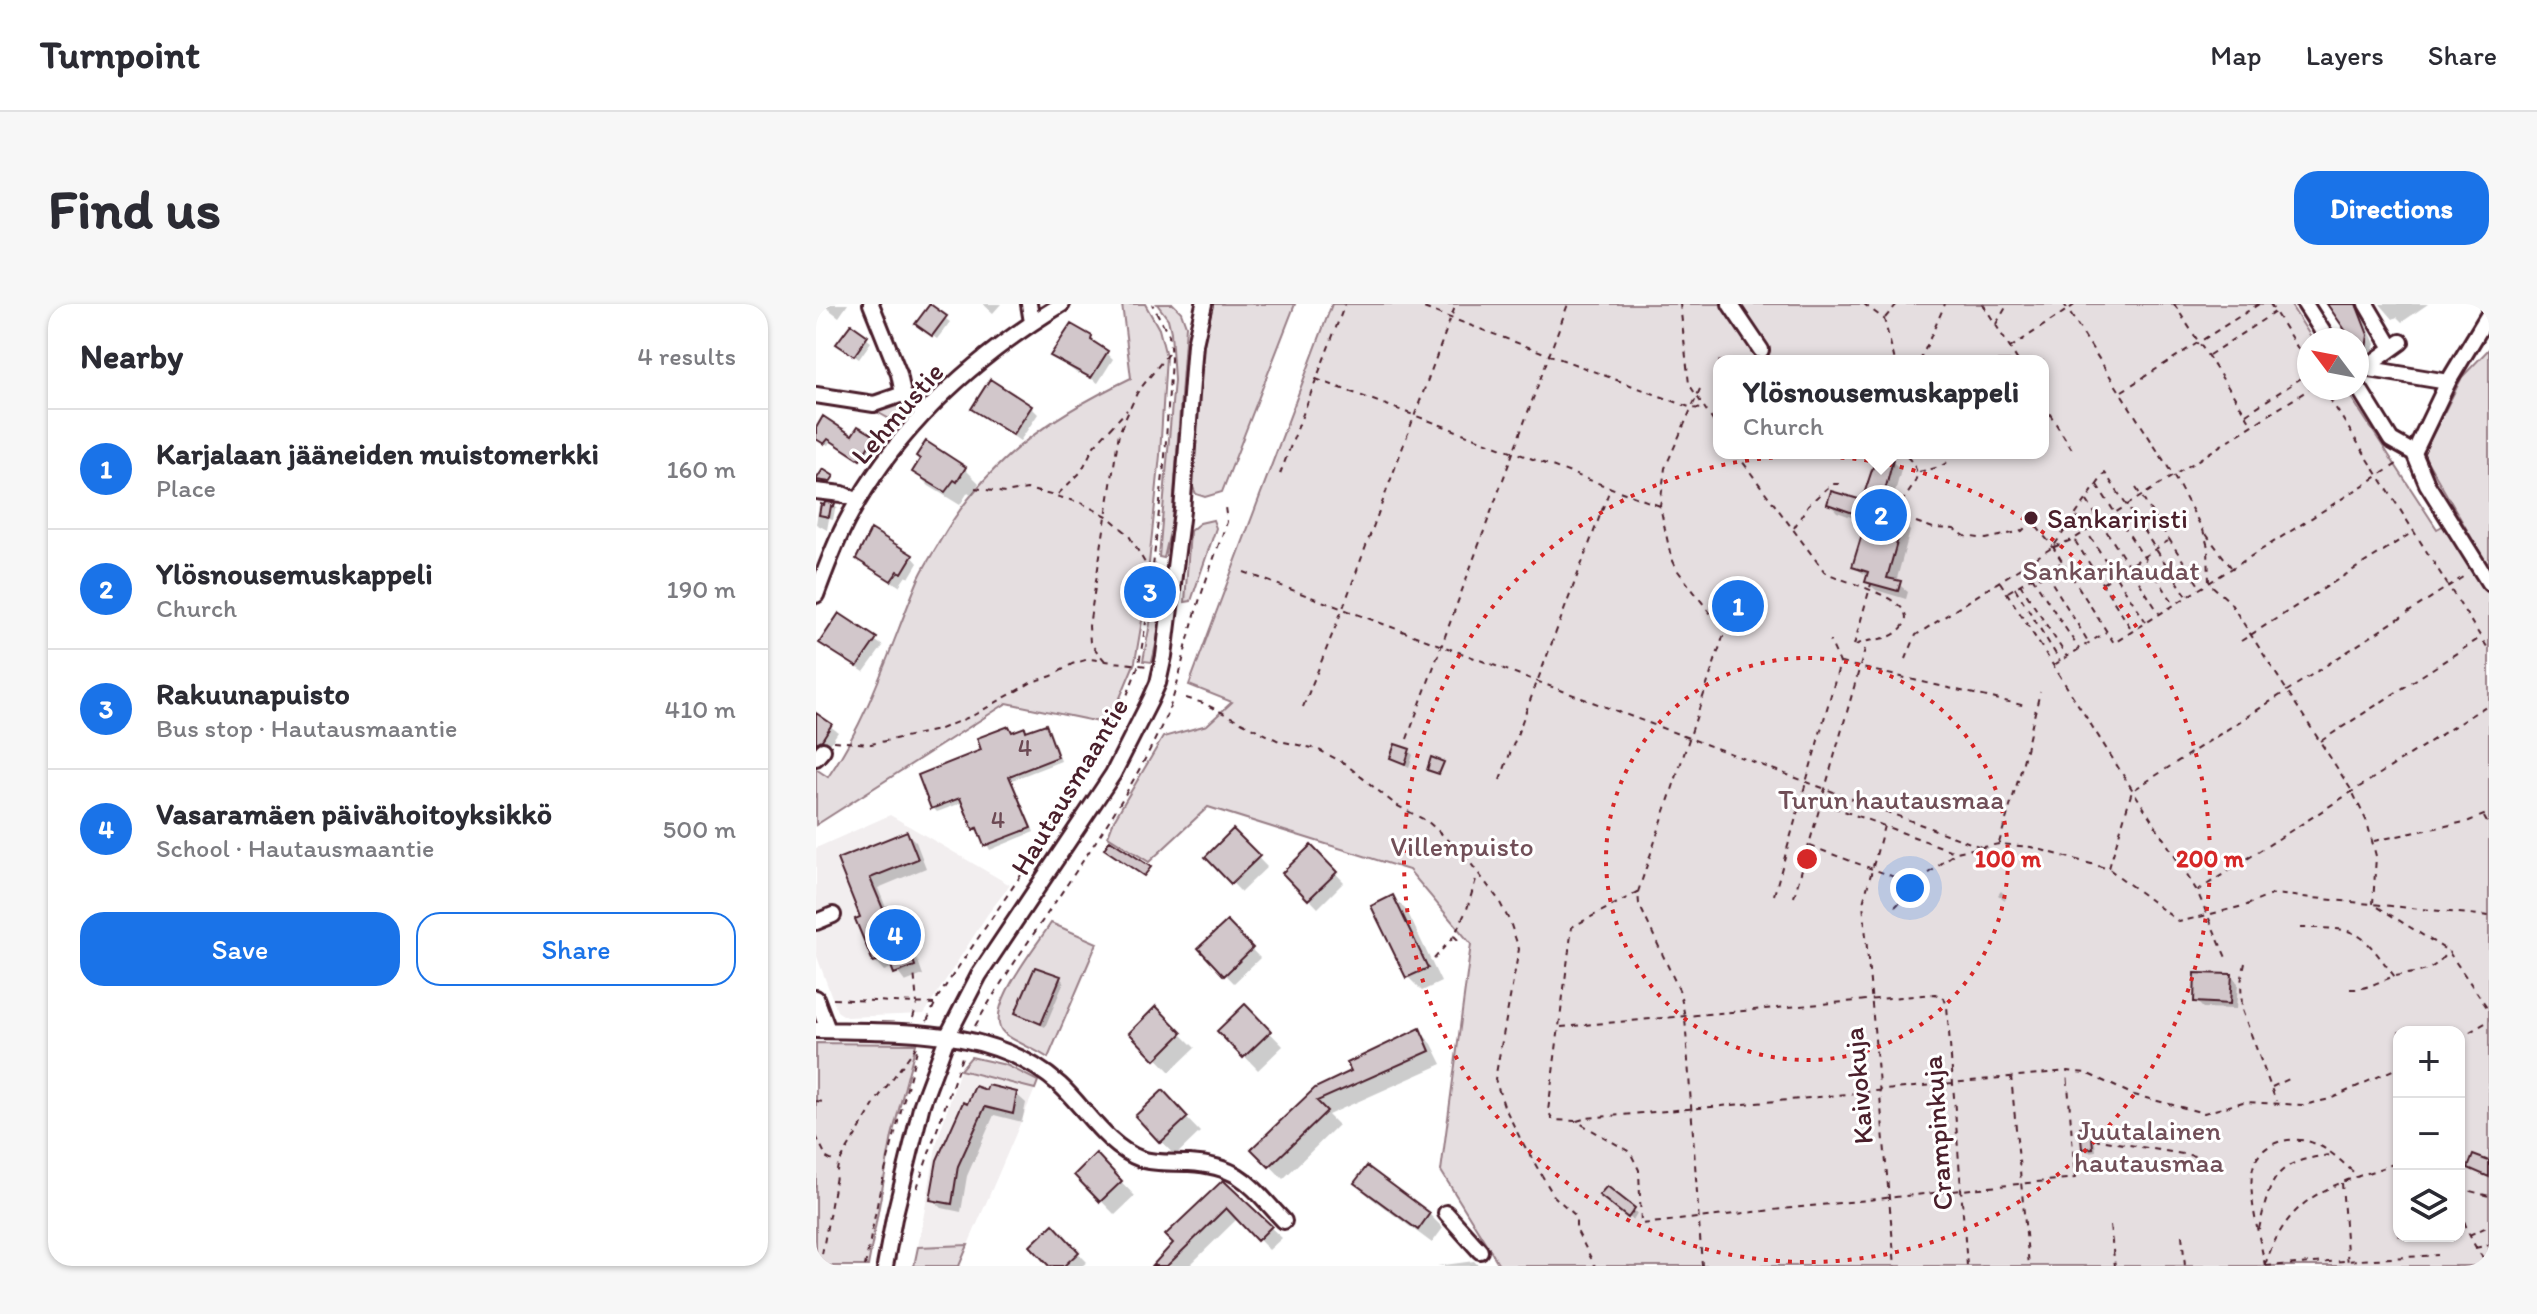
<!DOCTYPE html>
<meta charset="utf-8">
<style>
:root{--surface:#fff;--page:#f7f7f7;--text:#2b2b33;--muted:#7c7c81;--line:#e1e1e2;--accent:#1a73e8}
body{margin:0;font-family:Itim,sans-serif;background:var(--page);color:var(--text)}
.controls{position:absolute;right:24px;bottom:24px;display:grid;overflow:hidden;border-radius:16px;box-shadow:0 2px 6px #0004}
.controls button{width:72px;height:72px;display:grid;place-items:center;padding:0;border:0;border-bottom:2px solid var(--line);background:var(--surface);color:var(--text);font:40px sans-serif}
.compass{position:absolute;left:1481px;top:24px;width:72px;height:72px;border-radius:50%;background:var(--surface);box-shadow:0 2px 6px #0004;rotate:302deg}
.you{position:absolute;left:1094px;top:584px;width:28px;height:28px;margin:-20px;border:6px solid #fff;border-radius:50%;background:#1a73e8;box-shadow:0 0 0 12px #1a73e833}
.badge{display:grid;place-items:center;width:52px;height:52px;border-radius:50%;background:var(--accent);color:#fff;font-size:26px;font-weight:700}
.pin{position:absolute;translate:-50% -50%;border:4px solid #fff;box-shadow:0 2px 8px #0006}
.popup{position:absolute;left:897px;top:51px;width:336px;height:104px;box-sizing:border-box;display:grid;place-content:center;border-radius:16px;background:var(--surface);filter:drop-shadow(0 2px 6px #0005);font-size:26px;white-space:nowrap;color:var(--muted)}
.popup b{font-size:30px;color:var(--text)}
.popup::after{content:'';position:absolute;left:50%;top:100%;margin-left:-16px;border:16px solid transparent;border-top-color:var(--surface)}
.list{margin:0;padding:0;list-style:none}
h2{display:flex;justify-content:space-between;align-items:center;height:104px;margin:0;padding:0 32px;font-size:34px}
h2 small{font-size:26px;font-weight:400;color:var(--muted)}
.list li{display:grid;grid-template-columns:52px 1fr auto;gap:24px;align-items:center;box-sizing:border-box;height:120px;padding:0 32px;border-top:2px solid var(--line)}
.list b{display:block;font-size:30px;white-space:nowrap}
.list p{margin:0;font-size:26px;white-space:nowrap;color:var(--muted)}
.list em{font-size:26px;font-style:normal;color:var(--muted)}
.actions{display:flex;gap:16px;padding:24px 32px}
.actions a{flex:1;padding:18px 0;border:2px solid var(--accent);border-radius:24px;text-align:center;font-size:28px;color:var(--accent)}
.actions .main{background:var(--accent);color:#fff}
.icon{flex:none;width:44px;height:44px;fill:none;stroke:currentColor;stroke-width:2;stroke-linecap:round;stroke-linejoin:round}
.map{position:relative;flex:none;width:1673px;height:962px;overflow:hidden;border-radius:24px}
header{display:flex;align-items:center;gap:48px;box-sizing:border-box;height:112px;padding:0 40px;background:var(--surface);border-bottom:2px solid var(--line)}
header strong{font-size:38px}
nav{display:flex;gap:44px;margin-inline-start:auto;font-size:28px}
.intro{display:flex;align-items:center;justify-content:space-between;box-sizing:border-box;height:192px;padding:0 48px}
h1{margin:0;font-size:56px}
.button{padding:20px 36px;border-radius:24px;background:var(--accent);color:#fff;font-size:28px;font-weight:700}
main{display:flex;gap:48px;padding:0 48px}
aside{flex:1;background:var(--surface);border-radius:24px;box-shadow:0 2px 6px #0004}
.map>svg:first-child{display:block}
.built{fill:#f2eeef}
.green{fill:#e5dee0;stroke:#987e86;stroke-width:2;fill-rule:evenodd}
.shadow{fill:#0003}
.building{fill:#d2c7cb;stroke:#4a1f2b;stroke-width:2}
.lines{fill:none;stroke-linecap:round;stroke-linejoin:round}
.minor-casing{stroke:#4a1f2b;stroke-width:20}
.path{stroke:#4a1f2b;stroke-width:2;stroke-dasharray:6 6;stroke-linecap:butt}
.minor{stroke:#fff;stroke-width:14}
.ring{fill:none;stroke:#d62828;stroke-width:4;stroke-dasharray:4 8}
.poi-dot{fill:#4a1f2b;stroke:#fff;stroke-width:3}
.labels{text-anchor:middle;stroke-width:6;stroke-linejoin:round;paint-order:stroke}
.number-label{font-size:24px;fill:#6c4953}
.street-label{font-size:28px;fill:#4a1f2b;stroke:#fff}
.poi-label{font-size:28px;fill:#4a1f2b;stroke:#fff;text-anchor:start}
.park-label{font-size:28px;fill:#714f58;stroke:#fff}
.centre{fill:#d62828;stroke:#fff;stroke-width:4}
.ring-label{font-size:24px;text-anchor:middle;font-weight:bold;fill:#d62828;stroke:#fff;stroke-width:6;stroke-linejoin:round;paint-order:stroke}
</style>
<header>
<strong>Turnpoint</strong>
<nav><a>Map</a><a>Layers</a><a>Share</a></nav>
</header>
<div class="intro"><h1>Find us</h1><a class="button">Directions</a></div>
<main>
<aside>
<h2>Nearby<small>4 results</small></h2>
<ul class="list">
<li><span class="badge">1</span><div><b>Karjalaan jääneiden muistomerkki</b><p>Place</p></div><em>160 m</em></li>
<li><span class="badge">2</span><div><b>Ylösnousemuskappeli</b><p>Church</p></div><em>190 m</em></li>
<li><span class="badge">3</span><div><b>Rakuunapuisto</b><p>Bus stop · Hautausmaantie</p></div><em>410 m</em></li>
<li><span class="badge">4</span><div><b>Vasaramäen päivähoitoyksikkö</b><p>School · Hautausmaantie</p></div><em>500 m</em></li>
</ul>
<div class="actions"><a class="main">Save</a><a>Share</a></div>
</aside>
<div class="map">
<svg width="1673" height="962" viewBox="0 0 1673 962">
<rect width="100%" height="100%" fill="#fff"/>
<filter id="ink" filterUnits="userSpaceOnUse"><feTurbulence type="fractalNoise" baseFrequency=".0125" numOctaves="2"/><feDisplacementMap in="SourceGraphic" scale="16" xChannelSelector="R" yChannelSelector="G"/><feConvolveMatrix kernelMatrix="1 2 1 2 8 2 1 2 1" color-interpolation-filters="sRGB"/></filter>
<g filter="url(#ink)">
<path class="built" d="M74,511L194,581L171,611L108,710L30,713L21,707L0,650V544Z
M144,766L219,785L152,941L102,943L121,838Z"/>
<path class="green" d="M306,0H329L343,25L350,52L344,151L329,299L319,358L293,420L191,399L0,521V465L12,473C55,410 74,343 103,274C109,261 117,249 124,237C171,156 232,114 315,74Z
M341,0H357L365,8L370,22L356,219L348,254L343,253L358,76L355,28L352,15Z
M396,0H479L406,188L389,193L380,190L376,181L383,65Z
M516,0H1474L1497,36H1493V84H1529L1621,225L1630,220L1673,287V962H684L625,867L655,640L593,566L392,503L333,558L292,532L298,516L347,433L391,421L416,398L373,381ZM903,57H1227V149H903ZM1583,728H1643V932H1583Z
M1673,45V264L1607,150L1646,73Z
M84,98L91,103L93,110L89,116L79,118L61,108L75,99Z
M397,216L400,224L375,297L369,298L374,227L384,219Z
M339,293L343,294L342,332L336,358L327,357Z
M235,619L281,639L232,754C220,745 198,738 188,729C165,708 222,640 235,619Z
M0,739L100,740L76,832L52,962H0Z
M155,753L190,761L222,777L219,785L144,766Z
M152,941L143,962H98L102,943Z"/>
<path class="shadow" d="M6,0H32L23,13Z
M167,0H185L177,9Z
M1514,0H1538L1548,14L1559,40L1554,55Z
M1564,0H1612L1586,18L1581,13L1577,15Z
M114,3L134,18L121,35L105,24Z
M36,23L55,38L43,55L27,44Z
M275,34L297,55L282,79L264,67L262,70L237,52Z
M215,103L222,110L204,137L158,105Z
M0,128L57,134L60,136L47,156L15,136L12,141L0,134Z
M110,140L149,165L163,179L156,191L152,188L144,201L113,182L99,168Z
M1076,157L1085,166L1074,207L1081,209L1090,217L1089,221L1094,227L1080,278L1092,288L1090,295L1060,286L1051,278L1053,273L1038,263L1052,219L1021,208L1013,199L1047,198Z
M3,201H18L22,205H19L17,216L13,215L11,226L0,220Z
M96,252L102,259L93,274L90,272L83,282L50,261Z
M23,312L67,342L48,368L5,339Z
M0,412L22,428L12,443L0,451Z
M229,422L234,427L245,457L196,476L218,528L174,546L165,529L158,525L148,498L121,508L117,504L167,447L193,425L198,430L212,429Z
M593,447L597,451L593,463L576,454Z
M417,528L451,563L425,588L391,553Z
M91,529L100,538L110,564L62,584L71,606L80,615L93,649L102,657L107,671L89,678L78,663L68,667L59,657L24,556Z
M495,544L528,578L502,604L468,569Z
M1185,587L1191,593L1189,596L1182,591Z
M577,593L591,607L625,678L606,687L592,673Z
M410,619L444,654L418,679L384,644Z
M1415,672L1422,679L1420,705L1387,704L1380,697Z
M244,674L248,678L229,723L201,708Z
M429,703L467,742L442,766L404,727Z
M340,705L379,744L354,768L316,729Z
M603,726L616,740L626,760L512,811L522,821L467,875L438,845L537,768Z
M171,788L200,790L210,799L206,818L178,811L151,872L145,908L126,904L116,895Z
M346,789L384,828L359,852L322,812Z
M1274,824L1278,828L1280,847L1272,848L1268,844Z
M280,852L319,892L299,911L260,871Z
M407,879L466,934L453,946L422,914L373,962H338Z
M540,879L613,910L627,924L616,939L554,893Z
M791,885L821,909L817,916L790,895Z
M237,923L271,958L266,962H236Z
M658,957L663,962H621Z"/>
<path class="building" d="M114,0L131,12L116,32L99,20Z
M1511,0H1540L1552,31L1549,52L1546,54L1541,53V36H1536Z
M35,20L52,32L38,52L20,40Z
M255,20L276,32L275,36L292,47L275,74L234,52Z
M174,75L216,102L197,131L155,105Z
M7,112L36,131L42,122L59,132L44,156L12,135L8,140L0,135V124Z
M110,137L150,163L141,178L138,176L129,188L96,168L104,155L100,152Z
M1061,151L1077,156L1065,202L1082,207L1080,215L1087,217L1071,274L1085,277L1082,287L1049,278L1052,268L1036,263L1050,217L1049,213L1011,200L1015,187L1046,196Z
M7,165L18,172L14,178L0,176Z
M9,198L19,199L18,203L15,202L13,213L3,211L5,200L8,201Z
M55,225L97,251L86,269L82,267L75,277L40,255Z
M23,309L61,334L41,363L3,339Z
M0,409L16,420L6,436L0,439Z
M230,420L242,453L193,472L215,524L168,542L161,524L157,526L144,494L115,505L102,471L165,446L161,434L193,422L196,428L209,423L210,427Z
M579,440L594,445L589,460L574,454Z
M615,453L628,458L623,470L611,466Z
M417,525L444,552L415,580L389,553Z
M91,527L102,555L54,574L67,605L71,603L88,647L93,645L99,662L78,670L72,654L57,658L39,615L44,613L21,555Z
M294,536L335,563L328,572L288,545Z
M495,541L521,568L492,596L466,569Z
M577,591L612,664L590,674L555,602Z
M411,617L437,644L408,672L382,644Z
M219,663L245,672L225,720L199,709Z
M1379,669L1416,670L1414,700L1378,698Z
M429,700L455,727L427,754L401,727Z
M340,702L366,729L339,756L313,729Z
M604,724L614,747L501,797L511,807L453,863L435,845L499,784L535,767L531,759Z
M172,781L201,788L197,810L169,803L142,862L136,900L114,896L121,856L147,798L151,800L159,782L170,786Z
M347,786L372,813L344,839L319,812Z
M1275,822L1277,844L1266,845L1264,823Z
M280,849L306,877L284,898L258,871Z
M1657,851L1673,857V873L1652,864Z
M551,862L614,909L602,926L538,879Z
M407,876L456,922L441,937L410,904L351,962H336L357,939L349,931Z
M791,882L819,904L812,914L783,891Z
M237,920L263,948L248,962H233L214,942Z"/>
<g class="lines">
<g class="minor-casing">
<path id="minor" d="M55,0L83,70L87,90L108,109
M213,0L216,18
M914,0L945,46
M1489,0L1512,36
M1550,0L1576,44
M1541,63L1632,78
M1549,64L1585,38
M1541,81L1575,136L1598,149L1632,78L1673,10
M0,91L58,100L87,90
M1598,149L1611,180L1673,279
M0,187L26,190L42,197
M0,291C10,264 20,236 34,211C83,121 160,52 246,0
M0,454L7,446
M0,618L17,611
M0,694L12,726
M0,726C82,728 179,722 244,781C269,804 291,843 325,855C339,860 358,858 373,859C425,862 435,882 468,917
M630,909L664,947
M69,962L78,914L106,800L132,731L163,671L297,470L334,397L342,379L348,352L366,207L379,40L388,0"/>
</g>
<path class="path" d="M597,0L876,104L887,105
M864,0L873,80L903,126
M1048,0L1068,15L1079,57
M1167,0L1202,57
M1248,0L1357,171L1387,226L1392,243L1393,279L1413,297L1536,487L1551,518L1560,552L1557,600L1632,647L1673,706
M1358,0L1436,120
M1454,0L1493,62
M1069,14L1081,0
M1180,20L1192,0
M1194,44L1260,0
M1393,51L1459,8
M1104,57L1129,0
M500,75L844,202
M1507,84L1673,346
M884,85L849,164L844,202L855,253L862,267L895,310
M1306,87L1443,0
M1227,99L1257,147
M1430,110L1493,69
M920,149L1008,267C1023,279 1121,297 1080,329C1070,337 1052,334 1038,342
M1103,168C1117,164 1132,164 1137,149
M464,170L529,0
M1281,181L1358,300
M159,184L189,189L211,185L263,198L291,212L312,230L335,269
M1320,184L1384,283
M242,190L265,168L278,142L311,106
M1271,197L1343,309
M1085,199C1100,178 1110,169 1087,149
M1261,213L1330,318
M1100,218L1117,224L1138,225L1149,232L1170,235L1206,227L1216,217L1237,243L1298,339L1584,158
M978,224L992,201L1016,180H1028
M1390,230L1415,263
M1259,237L1316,326
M1238,243L1258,235L1495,84
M428,268L1165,543
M1230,269L1273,339
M1216,273L1263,345
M1184,278L1381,587L1411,656
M1287,279L1352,237
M1204,280L1251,353
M1199,284L1244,357
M1192,288L1218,272L1223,274L1244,259
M1425,337L1597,228
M1038,341L1055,280
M1090,355L1100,331L1237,243L1289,169L1371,292
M289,357L274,339L273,322L303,129L321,89L354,47
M1025,359L1210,402
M1238,361L1290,328
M370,394L387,399L463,437L501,445L528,459L580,501L611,517L646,548L682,595L694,618L703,645L679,775L688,802L705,836L738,892L760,912V925L779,962
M487,403L527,304L640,0
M591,435L752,0
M18,437L55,440L122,426L158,411L216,378L236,372L256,360L273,355L332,362
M1505,437L1664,334
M684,476L794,185
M1006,499L1139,548
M1668,513L1673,522
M1068,522L1047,599L1079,962
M1558,537L1653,517L1673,509
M1183,539L1204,470L1224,388
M994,542L1100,581
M1293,564L1316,487L1650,271
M1381,587L1673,400
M822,588L756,623L732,807L737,816L760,817L814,848L823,866L825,920L1259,874L1251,767
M958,591L1024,359L1014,337
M978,593L1049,345
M1079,603L1107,574L1140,548L1183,540L1215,543L1293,565L1363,618L1431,601L1458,590L1673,612
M1484,624C1545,624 1542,625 1579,673
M642,636L638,632L651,605L661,572
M618,655L637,633
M1429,659L1425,678L1426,706L1460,797
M1534,685C1550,686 1561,678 1576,673C1603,666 1613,673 1632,647
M17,695L118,700
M97,714L101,700L98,667
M111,717L122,693L252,502L280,455L309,397L323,360L333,300L349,152L355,55L353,31L336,0
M159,722C218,620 296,528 346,421C361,391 365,360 374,328C384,291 398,254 411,218L409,203
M745,723L1119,690L1128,694L1131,702L1151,962
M1643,734L1673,717
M1195,772L1213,962
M1456,783L1473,775
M0,797L8,798
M761,817L771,814L984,795L1251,767L1270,769L1318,791L1388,809L1427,798L1488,801L1514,795L1583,763
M0,832L11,854L20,859
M1278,835L1385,853
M1526,879L1532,962
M101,884L147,750
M1643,884L1673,892
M1643,894C1647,920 1656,942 1673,961
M1294,922L1299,962
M1443,925C1455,873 1458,857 1515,851
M1366,931L1369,962
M1653,931L1673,922
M1659,944L1673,941
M1449,961C1474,887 1517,882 1583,858
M4,962L22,861L62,794L100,743
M49,962L64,886L102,742
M886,962L869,713L864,688L823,600L822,588L913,315
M1449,962C1444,933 1433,899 1436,870C1439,837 1478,828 1504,842C1518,849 1530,862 1543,873
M1450,962L1622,951"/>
<use href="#minor" class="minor"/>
</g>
</g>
<g class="ring">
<circle cx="991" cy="555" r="201"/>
<circle cx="991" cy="555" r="403"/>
</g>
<circle class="poi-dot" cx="1215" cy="214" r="8"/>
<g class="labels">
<g class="number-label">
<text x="209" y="452">4</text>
<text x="182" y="524">4</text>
</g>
<g class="street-label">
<text transform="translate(81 109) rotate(-49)" y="10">Lehmustie</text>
<text transform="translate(253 482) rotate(-59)" y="10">Hautausmaantie</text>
<text transform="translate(1042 782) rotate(-95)" y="10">Kaivokuja</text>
<text transform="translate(1121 829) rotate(-94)" y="10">Crampinkuja</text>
</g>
<g class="poi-label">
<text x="1231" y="224">Sankariristi</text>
</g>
<g class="park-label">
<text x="1295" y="276">Sankarihaudat</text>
<text x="1075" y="505">Turun hautausmaa</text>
<text x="646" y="552">Villenpuisto</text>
<text x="1333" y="836">Juutalainen<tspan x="1333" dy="32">hautausmaa</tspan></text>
</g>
</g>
<circle cx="991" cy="555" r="12" class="centre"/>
<g class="ring-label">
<text x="1192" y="563">100 m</text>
<text x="1394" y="563">200 m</text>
</g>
</svg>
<div class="controls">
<button>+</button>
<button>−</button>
<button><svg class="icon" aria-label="layers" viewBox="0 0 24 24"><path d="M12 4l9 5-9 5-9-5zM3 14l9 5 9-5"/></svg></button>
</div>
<svg class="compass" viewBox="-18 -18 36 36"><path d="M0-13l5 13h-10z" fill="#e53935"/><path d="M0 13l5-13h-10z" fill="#7c7c81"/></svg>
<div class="you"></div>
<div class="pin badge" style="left:922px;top:302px">1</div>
<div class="pin badge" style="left:1065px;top:211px">2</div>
<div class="popup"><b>Ylösnousemuskappeli</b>Church</div>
<div class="pin badge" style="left:334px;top:288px">3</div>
<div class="pin badge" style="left:79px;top:631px">4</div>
</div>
</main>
